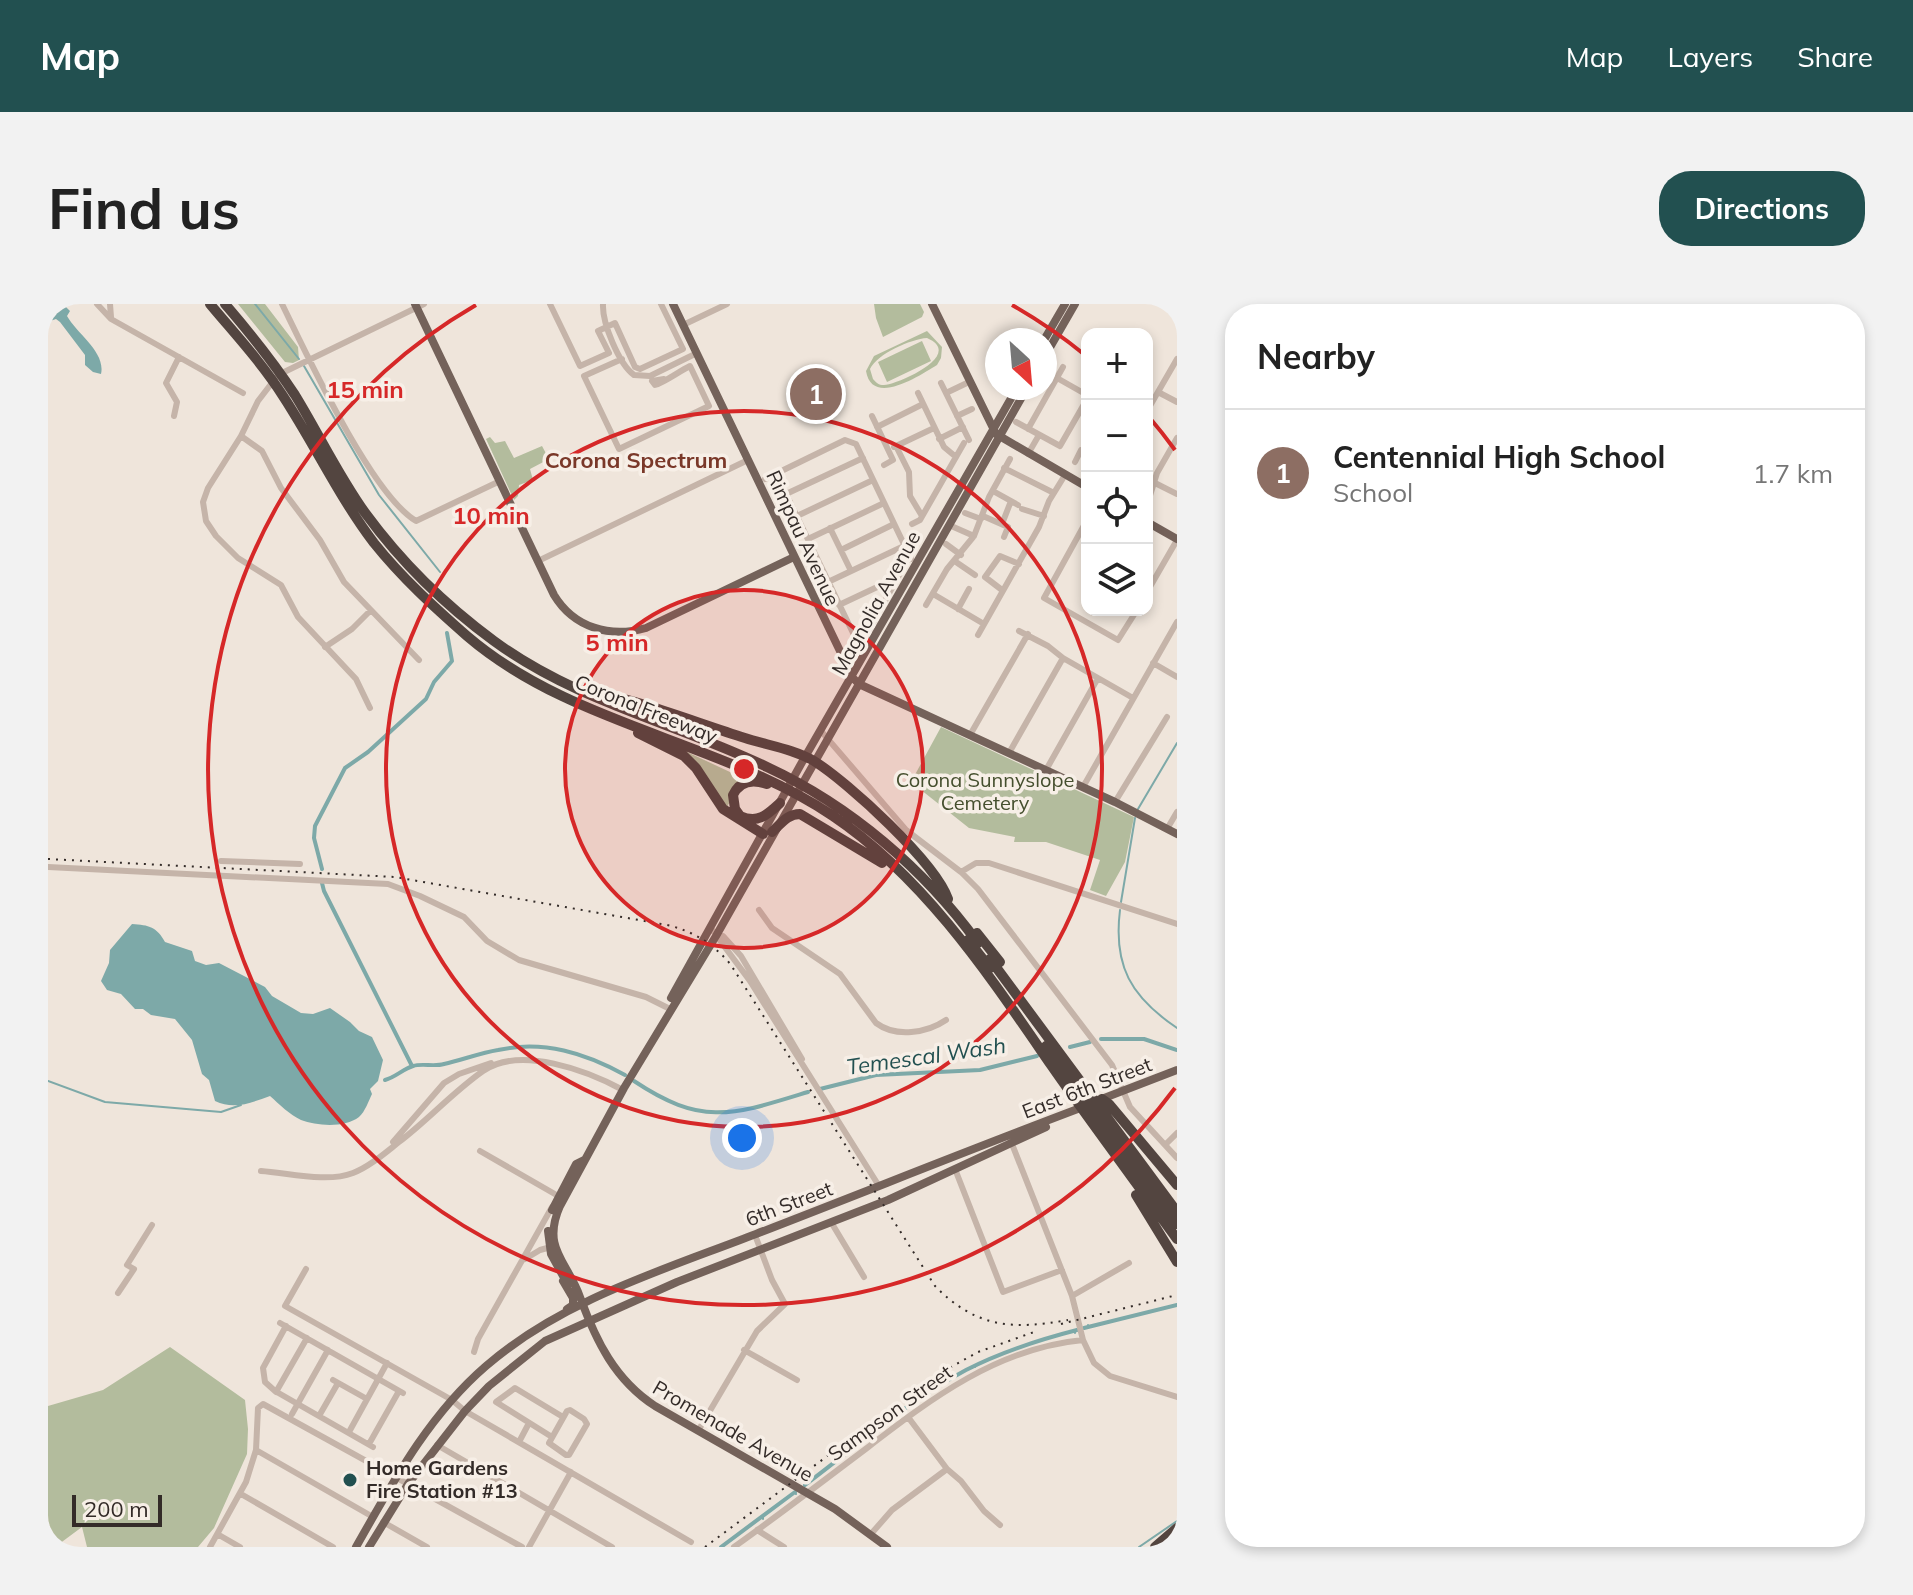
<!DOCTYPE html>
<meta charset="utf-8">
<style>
:root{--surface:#fff;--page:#f2f2f2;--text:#222;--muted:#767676;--line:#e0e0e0;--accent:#225050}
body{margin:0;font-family:Mulish,sans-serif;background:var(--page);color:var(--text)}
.controls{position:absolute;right:24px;top:24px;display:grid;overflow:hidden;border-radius:16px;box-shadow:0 4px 12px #0003}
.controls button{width:72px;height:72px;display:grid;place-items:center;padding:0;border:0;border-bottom:2px solid var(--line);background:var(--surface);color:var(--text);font:40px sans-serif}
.compass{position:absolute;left:937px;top:24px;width:72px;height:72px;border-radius:50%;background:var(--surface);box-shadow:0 4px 12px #0003;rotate:154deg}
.scale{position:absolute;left:24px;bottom:20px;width:90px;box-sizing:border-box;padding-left:8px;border:4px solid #332b28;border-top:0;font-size:22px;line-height:28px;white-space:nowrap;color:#332b28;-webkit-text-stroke:6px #f7efe7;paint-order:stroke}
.you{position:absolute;left:694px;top:834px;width:28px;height:28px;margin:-20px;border:6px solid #fff;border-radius:50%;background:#1a73e8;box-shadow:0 0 0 12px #1a73e833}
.badge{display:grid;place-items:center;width:52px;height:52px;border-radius:50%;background:var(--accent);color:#fff;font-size:26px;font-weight:700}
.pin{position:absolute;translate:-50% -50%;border:4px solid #fff;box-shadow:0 2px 8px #0006}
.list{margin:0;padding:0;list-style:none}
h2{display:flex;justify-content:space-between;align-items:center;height:104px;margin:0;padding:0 32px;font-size:34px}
h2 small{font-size:26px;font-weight:400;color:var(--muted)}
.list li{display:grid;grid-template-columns:52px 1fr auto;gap:24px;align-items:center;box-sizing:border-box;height:128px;padding:0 32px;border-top:2px solid var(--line)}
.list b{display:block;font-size:30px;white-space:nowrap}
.list p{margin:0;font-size:26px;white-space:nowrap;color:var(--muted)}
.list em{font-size:26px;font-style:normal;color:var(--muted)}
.icon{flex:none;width:44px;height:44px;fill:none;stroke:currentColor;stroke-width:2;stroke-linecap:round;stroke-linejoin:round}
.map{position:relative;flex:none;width:1129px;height:1243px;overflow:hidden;border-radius:32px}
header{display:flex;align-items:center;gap:48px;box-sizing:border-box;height:112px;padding:0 40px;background:var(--accent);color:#fff}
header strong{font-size:38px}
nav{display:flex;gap:44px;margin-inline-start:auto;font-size:28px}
.intro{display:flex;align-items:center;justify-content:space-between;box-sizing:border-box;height:192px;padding:0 48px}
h1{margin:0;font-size:56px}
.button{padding:20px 36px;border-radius:32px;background:var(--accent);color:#fff;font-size:28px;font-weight:700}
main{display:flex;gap:48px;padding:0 48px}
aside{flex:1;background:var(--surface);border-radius:32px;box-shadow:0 4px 12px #0003}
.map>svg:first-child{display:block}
.green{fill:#b3bc9d;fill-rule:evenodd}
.water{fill:#7da9a8}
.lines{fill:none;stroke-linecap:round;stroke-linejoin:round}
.stream{stroke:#7da9a8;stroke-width:2}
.canal{stroke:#7da9a8;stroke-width:4}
.minor{stroke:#c5b4a9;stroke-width:6}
.major{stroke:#74625a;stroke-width:8}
.highway{stroke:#534540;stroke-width:10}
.rail{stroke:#332b28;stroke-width:2;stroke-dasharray:2 6;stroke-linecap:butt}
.ring{fill:none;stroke:#d62828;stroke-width:4}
.poi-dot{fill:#225050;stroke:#f7efe7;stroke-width:3}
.labels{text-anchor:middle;stroke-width:7;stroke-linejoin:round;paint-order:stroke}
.street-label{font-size:20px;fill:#332b28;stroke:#f7efe7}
.park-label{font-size:20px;fill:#454f2e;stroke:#f7efe7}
.poi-label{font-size:20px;font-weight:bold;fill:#332b28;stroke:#f7efe7;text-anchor:start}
.neighbourhood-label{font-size:22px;font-weight:bold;fill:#7a3829;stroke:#f7efe7}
.water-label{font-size:22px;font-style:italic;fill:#225050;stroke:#f7efe7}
.centre{fill:#d62828;stroke:#f7efe7;stroke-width:4}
.ring-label{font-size:24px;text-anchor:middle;font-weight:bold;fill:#d62828;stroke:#f7efe7;stroke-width:7;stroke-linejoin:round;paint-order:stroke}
</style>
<header>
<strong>Map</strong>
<nav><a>Map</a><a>Layers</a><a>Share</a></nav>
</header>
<div class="intro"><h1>Find us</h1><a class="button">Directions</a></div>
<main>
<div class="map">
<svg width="1129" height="1243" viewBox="0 0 1129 1243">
<rect width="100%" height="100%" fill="#efe5db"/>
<path class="green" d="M190,0H217L250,43L251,56L245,59L237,58Z
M826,0H872L876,8L874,13L835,33L828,14Z
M879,27L894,43L893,54L889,61C871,72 824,103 818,67L826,52ZM879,34C918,51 848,81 836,81C830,81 829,79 825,75L822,65C829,50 863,35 879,34Z
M874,37L883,57L839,78L830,58Z
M442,133L447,139L457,137L466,154L494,142L501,155L482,165L485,176L471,181L470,192L466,196L438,135Z
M893,423L1086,513L1077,558L1058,592L1042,586L1052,556L998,538H966L967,533L921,524L863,478Z
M637,447L697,475L680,501L681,508L635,448Z
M122,1043L197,1096L200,1125L199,1150L166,1224L150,1243H39L34,1223L7,1243H0V1102L55,1086Z"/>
<path class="water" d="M0,0H15L22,7L19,12C29,30 58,48 53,70L45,68L37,61V51L12,18L8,15L2,17Z
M84,620C101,621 109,623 117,638L144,647L147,657L158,661L171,659L217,683L224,692L253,709L265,710L282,704L302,718L311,727L324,733L335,756L330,777L322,785L324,790C321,796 317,808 311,813C297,824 269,822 253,816C242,811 231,800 222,792C202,799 186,806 167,797L161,776L154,770L144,736L127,715L103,711L95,705H87L73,690L59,686L53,677L61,659L62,646Z"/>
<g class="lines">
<path class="stream" d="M207,0L251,55
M256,62L331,191L392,268
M1090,505L1129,439
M1073,598L1087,514
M1072,606C1065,662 1083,693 1129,724
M0,777L57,798L173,808L193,801
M1040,1021V1022
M1027,1027V1029
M927,1062V1063
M856,1107L857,1108
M765,1173L767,1174
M747,1188L748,1190
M715,1212V1215
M1091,1243L1129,1217"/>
<path class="canal" d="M274,565L266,534L267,522L297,464L320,448L378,395L386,378L404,357L399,329
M274,579L276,587L364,762
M1053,735H1096L1129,746
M1022,743L1042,738
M337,776C348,773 355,765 365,762C374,759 386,763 396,760C414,756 432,749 450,746C496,736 537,749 577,771
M586,777C655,823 685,811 760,788
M772,785L828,771L932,766L989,752
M1036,1024L1129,1001
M757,1181C809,1142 860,1097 918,1066C953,1048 990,1036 1029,1026
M673,1243L747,1188"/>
<path class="minor" d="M49,0L63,15L195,89
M62,0L63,13
M234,0C259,51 323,190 368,217L452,177
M502,0L532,62L561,49L550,27L567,19L587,63L592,65L635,45L613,0
M555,0C554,19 571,60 586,71L602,72L649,49
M635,21L679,0
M574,55L536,72L571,145L661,102L642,62C630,68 617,78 607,81L604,77L616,75
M1009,74L1039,91
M893,79L921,136
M1110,88L1129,98
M870,89L896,143L908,153
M898,89L921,78
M1099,107L1129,55
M126,112L129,98L118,79L131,53
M824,112L845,156L836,161
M909,112L924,105
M968,118L1012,142L1039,95
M829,123L875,100
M980,125L1015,63
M193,132L214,147L233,184L272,236L296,278L371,356
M891,135L915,123
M848,142L861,168L862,192L874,212
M846,143L886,124
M980,150L991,131
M1027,158L1033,146L1039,145
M956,164L1006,189
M728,169L806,331L812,334L818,331L861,253
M717,175L797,136L808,140L863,255
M1105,178L1129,190
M945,187L970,201
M738,190L815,154
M1099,201L1109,169L1129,134
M974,205L996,212
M917,209L933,215
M749,212L825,176
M935,212L960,223L956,233
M1039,216L996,294L1070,336L1089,306
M864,220L872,216L916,139
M954,220L963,197
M901,221L926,232
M782,224L803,267
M760,235L836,199
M898,240L913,251
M793,246L846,220
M490,257L700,156
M908,258L927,271
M780,278L856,242
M954,286L937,273L952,252L971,260
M1099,288L1129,236
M885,290L936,320
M791,301L842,277L846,279
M878,301L899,265L926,232L941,193L962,155
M910,305L921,285
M971,327L1000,342L1015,354L1085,394
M930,331L991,223L1001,197L1017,171
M277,343L304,325L323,306
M1105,359L1129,373
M322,404L308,375L250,313L233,281L190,254L168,232L158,217L155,198L160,184L193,132L210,97L230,71L376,0
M773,427L858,526L913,568L930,585L1064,761L1082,803L1129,854
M922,431L980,330
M961,449L1015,354
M998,466L1050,374
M1035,483L1129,318
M1067,498L1119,413
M1119,525L1129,508
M173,557L252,560
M0,563L340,580L372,592L416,613L439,637L471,656L598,693L622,705
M913,568L928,559H941L1129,620
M711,606L724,624L792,670L828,719C848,734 879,729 898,716
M662,623L702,677L831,882
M668,632H675L693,652L754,755
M962,835L1024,992L1035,1036L1046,1059L1062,1072L1129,1093
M345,838L396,779L411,770L443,759
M1117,841L1129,829
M432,847L512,893
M907,865L955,988L1014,966
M213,867C241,869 279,879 305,869C321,863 337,849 351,838C380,816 405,788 435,767C472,741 540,767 575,786
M783,918L816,973
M477,955L492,946L503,943
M258,965L237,1002L404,1096L417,1107L643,1238
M70,989L86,965L79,961L104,921
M1024,992L1081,959
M232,1019L355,1089
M238,1022L215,1064L217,1078L227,1087L325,1143
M696,1046L749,1076
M426,1048L430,1035L504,903
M285,1076L319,1095
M228,1088L259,1034
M522,1106L536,1115L539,1120L521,1151H518L501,1139L519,1107Z
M244,1110L280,1046
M271,1112L290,1079
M860,1113L899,1165L913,1177L936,1207L952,1221
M650,1127L709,1027L737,1000L724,976L707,931
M301,1128L339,1059
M504,1133L448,1098L467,1084L515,1113
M471,1138L481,1119
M321,1140L351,1087
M389,1141L564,1243
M208,1146L325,1213
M193,1190L285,1243
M335,1218L379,1243
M709,1226L736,1243
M823,1230L844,1206L899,1165
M171,1231L192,1243
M162,1243L198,1178L208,1146L210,1104L215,1100L474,1243
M481,1243L523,1168
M686,1243C731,1211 775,1177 819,1144C884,1094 950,1044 1035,1036"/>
<path class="major" d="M367,0L506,291C526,324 562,334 598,324L746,253
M625,0L805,374L811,380L1067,498L1129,530
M884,0L948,130L1039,183
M996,36L1017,0
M997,52L1027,0
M1099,218L1129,235
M623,694L753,460L969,84
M1051,796L1129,766
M504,906L528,860L536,856
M500,927L503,950L520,981
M515,977L525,994V1001L519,1005
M308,1243C345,1178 380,1112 438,1062C514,996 615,966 708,930C817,888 926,844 1035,803
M321,1243L360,1180L417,1107L441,1082L497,1037L629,978L840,896L998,823
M839,1243L787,1205L607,1102C567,1076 548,1037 532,993C520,958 493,945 512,902L576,784L668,632L979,84"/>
<path class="highway" d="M162,0C187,30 214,59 235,92C267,141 291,193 326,239C354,274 386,303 419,332C524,422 671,436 785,512C877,574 941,671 1003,761C1044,820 1087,877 1129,935
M177,0C202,29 226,59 247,91C271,130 291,173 318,210C354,259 397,301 446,337C529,398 628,419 719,463C803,502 876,565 930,639
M545,388C597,398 646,418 697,434C718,441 746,445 766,457C801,479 887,558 900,595
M590,429L636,452L648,464L675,505L715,530
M719,480C705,475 692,476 685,491L687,505L692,512C710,520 719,511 732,499
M724,528C733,520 739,510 752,510L834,559
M929,629L952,658
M920,636L942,664
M942,655L1129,908
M998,742L1129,920
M1054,795L1061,800L1129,881
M1088,891L1129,958
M1107,1243L1129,1224
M1120,1243L1129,1236"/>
<path class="rail" d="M0,555L347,573L619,621C645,627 666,640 683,661L887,982C928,1024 965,1026 1020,1016
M1013,1020L1129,991
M657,1243L887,1072L930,1048L986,1028"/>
</g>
<circle cx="696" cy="465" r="179" fill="#d62828" fill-opacity=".12"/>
<g class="ring">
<circle cx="696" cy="465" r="179"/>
<circle cx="696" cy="465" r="358"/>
<path d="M1127 784A536 536 0 1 1 428 1M964 1A536 536 0 0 1 1037 51M1101 113A536 536 0 0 1 1127 146"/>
</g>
<circle class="poi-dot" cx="302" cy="1176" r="8"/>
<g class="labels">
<g class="street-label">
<text transform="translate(755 234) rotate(65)" y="7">Rimpau Avenue</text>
<text transform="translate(828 299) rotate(-61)" y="7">Magnolia Avenue</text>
<text transform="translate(598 405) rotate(22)" y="7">Corona Freeway</text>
<text transform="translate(1039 784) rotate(-21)" y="7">East 6th Street</text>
<text transform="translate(741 900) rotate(-21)" y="7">6th Street</text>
<text transform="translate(842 1109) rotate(-36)" y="7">Sampson Street</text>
<text transform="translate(685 1127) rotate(30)" y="7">Promenade Avenue</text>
</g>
<g class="park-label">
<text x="937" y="483">Corona Sunnyslope<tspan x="937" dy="23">Cemetery</tspan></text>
</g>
<g class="poi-label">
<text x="318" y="1171">Home Gardens<tspan x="318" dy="23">Fire Station #13</tspan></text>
</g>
<g class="neighbourhood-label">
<text x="588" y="164">Corona Spectrum</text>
</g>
<g class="water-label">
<text transform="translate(878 752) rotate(-8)" y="8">Temescal Wash</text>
</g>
</g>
<circle cx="696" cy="465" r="12" class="centre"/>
<g class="ring-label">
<text x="317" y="94">15 min</text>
<text x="443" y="220">10 min</text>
<text x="569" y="347">5 min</text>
</g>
</svg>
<div class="controls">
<button>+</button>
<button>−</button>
<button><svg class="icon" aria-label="locate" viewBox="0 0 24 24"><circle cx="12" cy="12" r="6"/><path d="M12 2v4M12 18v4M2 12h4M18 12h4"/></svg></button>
<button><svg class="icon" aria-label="layers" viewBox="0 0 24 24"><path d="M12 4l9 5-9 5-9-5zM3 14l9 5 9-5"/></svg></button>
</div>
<svg class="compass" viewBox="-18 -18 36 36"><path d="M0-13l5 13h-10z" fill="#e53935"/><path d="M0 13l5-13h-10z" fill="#767676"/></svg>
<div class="scale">200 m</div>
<div class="you"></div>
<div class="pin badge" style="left:768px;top:90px;background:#8d6e63">1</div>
</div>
<aside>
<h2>Nearby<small></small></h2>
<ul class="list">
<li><span class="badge" style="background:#8d6e63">1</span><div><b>Centennial High School</b><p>School</p></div><em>1.7 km</em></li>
</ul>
</aside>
</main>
